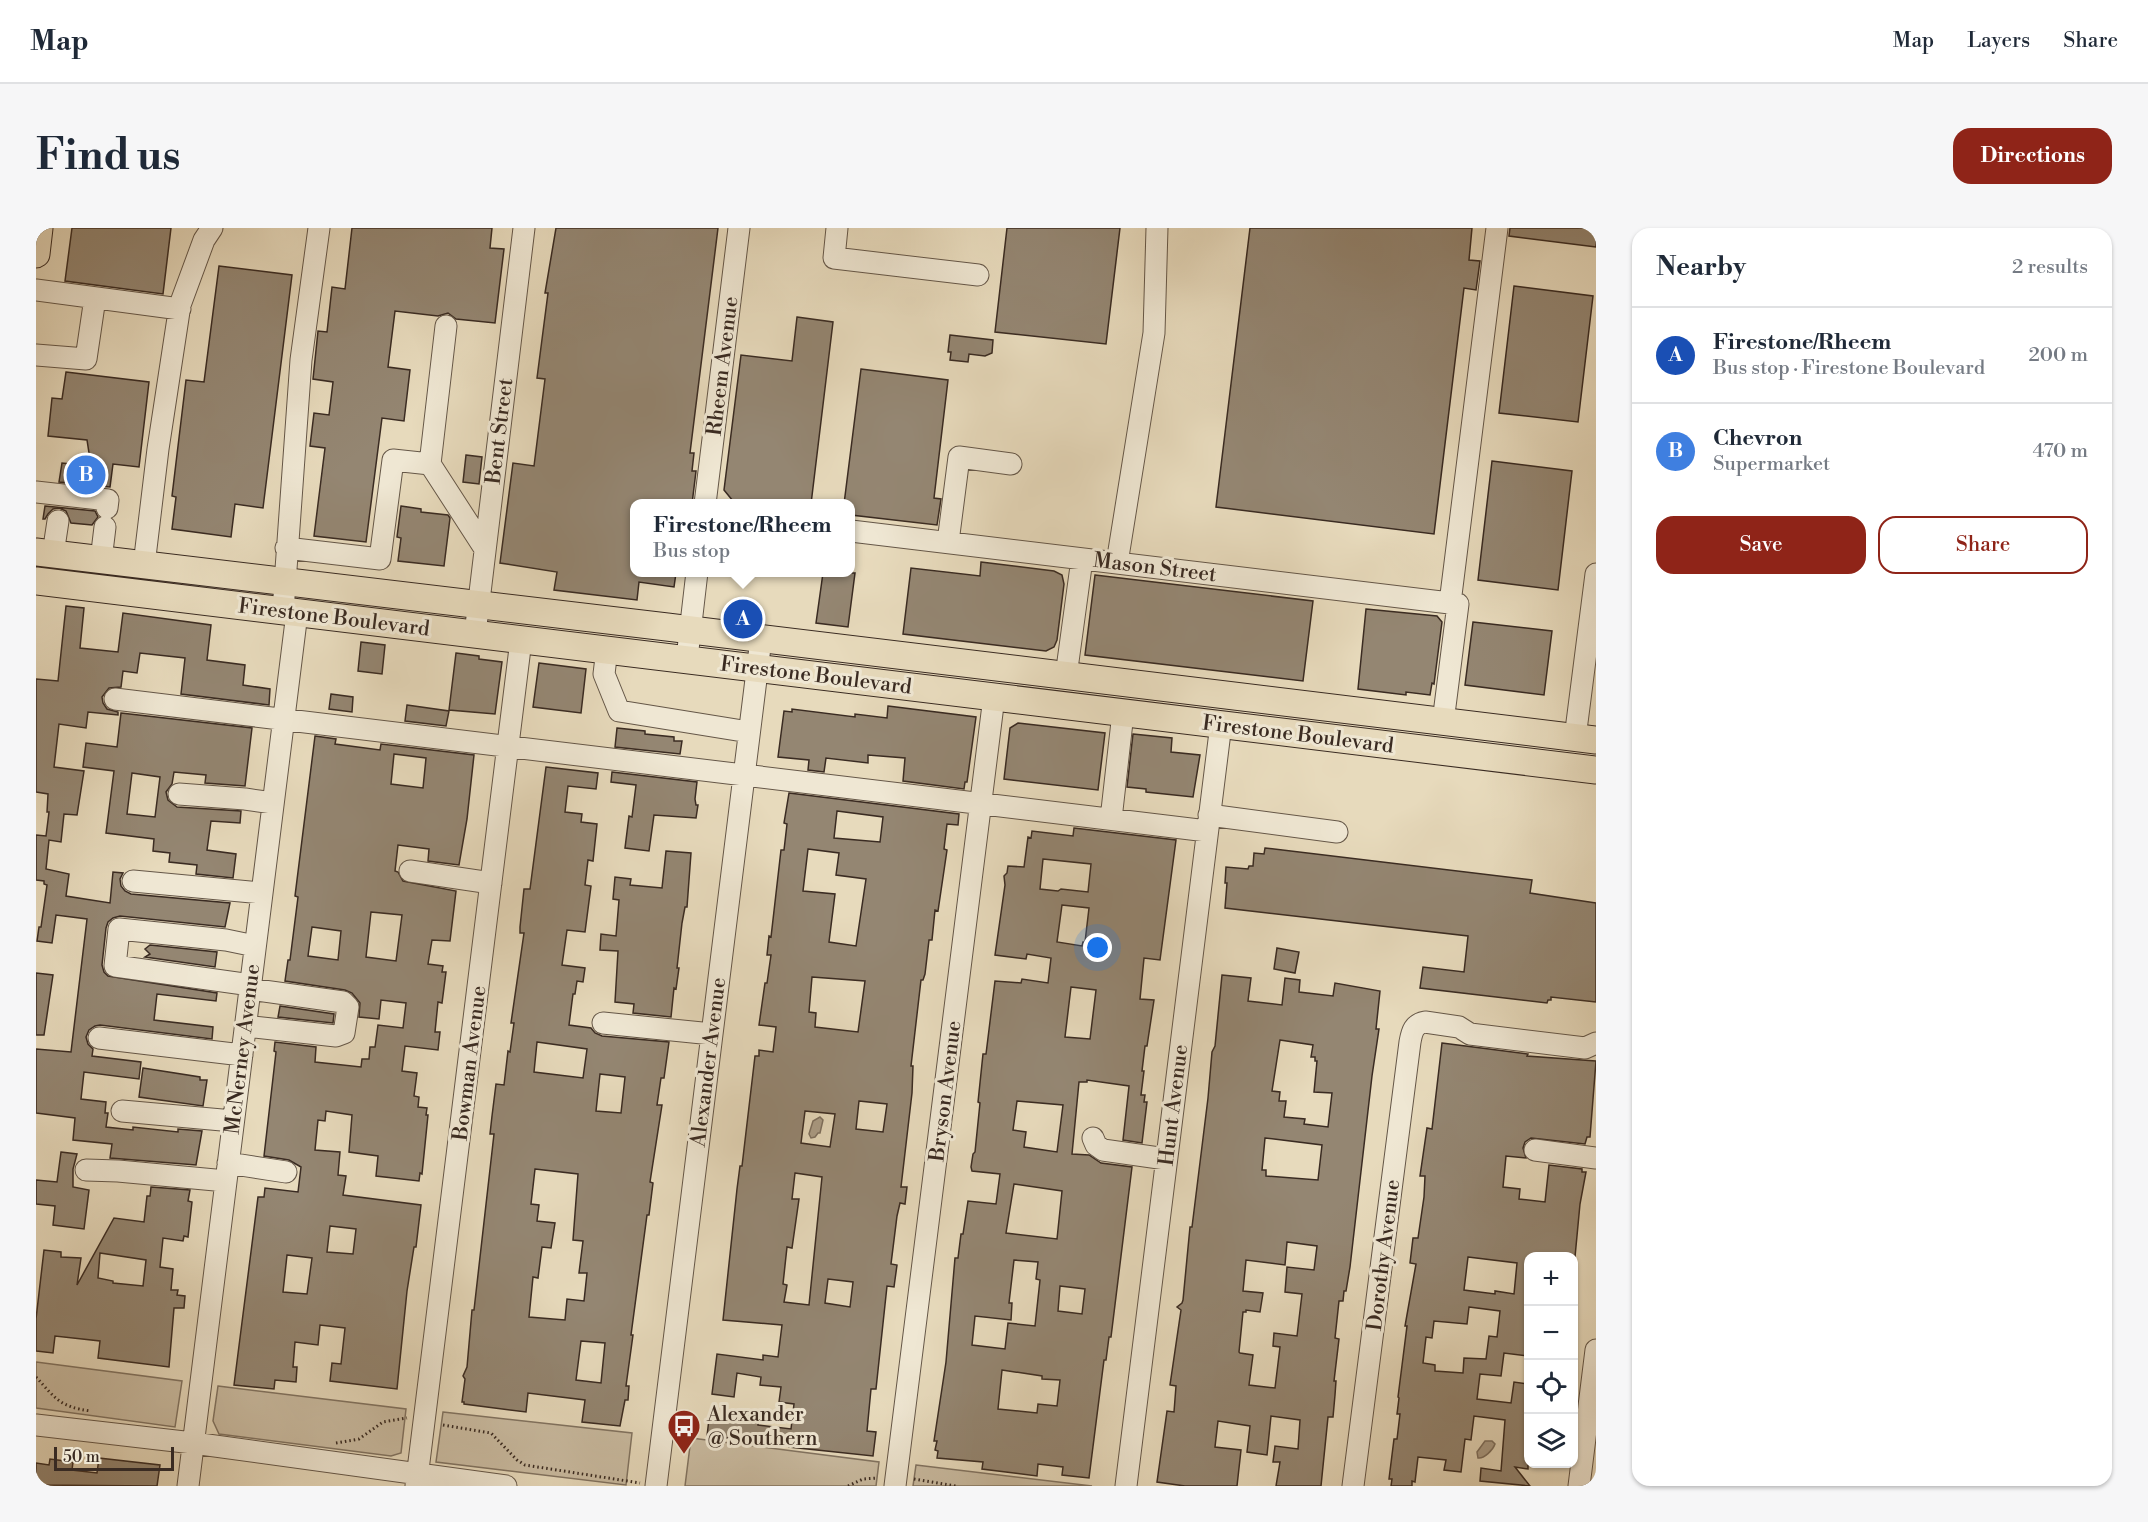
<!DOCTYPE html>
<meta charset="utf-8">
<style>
:root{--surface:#fff;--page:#f6f6f7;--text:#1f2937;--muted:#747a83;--line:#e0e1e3;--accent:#8f2418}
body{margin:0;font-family:"Libre Bodoni",serif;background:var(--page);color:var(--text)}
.controls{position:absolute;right:18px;bottom:18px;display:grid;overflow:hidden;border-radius:12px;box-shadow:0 2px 4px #0004}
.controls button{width:54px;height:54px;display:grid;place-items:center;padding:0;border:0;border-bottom:2px solid var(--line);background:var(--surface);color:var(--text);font:30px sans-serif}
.scale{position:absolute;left:18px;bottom:15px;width:120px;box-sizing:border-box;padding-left:6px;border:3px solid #3a2b22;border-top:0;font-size:16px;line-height:21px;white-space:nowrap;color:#3a2b22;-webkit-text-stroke:4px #efe7d3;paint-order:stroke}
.you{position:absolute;left:1062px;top:720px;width:21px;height:21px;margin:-15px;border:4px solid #fff;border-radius:50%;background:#1a73e8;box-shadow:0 0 0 9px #1a73e833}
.badge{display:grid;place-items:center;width:39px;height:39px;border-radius:50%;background:var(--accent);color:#fff;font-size:20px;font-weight:700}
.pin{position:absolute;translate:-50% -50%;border:3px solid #fff;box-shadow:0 2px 6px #0006}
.popup{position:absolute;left:594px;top:271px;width:225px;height:78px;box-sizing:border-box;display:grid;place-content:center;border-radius:12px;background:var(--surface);filter:drop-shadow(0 2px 4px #0005);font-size:20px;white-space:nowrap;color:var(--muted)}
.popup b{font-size:22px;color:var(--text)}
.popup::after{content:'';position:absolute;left:50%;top:100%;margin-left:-12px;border:12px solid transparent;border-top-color:var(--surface)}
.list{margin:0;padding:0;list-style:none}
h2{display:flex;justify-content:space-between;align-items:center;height:78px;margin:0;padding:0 24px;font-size:26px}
h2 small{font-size:20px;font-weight:400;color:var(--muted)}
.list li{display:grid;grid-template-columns:39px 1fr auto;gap:18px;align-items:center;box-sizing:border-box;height:96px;padding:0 24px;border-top:2px solid var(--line)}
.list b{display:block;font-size:22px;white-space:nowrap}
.list p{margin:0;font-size:20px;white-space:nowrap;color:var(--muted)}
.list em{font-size:20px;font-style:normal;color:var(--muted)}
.actions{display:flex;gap:12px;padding:18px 24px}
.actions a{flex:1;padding:14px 0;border:2px solid var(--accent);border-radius:18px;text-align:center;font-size:21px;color:var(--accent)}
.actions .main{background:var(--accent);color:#fff}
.icon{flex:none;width:33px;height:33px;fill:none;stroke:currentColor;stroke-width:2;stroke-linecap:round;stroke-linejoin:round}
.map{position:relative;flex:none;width:1560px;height:1258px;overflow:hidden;border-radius:18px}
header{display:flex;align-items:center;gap:36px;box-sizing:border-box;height:84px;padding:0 30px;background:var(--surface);border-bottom:2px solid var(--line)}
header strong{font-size:28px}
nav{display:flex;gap:33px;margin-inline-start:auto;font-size:21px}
.intro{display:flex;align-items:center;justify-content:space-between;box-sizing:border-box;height:144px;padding:0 36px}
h1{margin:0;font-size:42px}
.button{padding:15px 27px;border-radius:18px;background:var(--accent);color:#fff;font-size:21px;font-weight:700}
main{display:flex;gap:36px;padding:0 36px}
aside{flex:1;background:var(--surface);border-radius:18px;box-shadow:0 2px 4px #0004}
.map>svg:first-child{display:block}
.green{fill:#cabca2;stroke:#827462;stroke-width:1.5}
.water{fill:#ac9e88;stroke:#7e705f;stroke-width:1.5}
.building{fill:#948672;stroke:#3a2b22;stroke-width:1.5;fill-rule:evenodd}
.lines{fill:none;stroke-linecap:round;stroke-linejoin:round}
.minor-casing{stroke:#655748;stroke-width:23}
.major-casing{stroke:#3a2b22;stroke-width:29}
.path{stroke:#3a2b22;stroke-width:3;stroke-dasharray:1.5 3;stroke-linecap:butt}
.minor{stroke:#efe7d3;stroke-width:21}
.major{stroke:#e7dabc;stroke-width:27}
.labels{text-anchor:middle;stroke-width:6;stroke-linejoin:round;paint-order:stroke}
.street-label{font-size:21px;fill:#3a2b22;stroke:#efe7d3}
.poi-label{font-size:21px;fill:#3a2b22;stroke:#efe7d3;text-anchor:start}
</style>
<header>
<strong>Map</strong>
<nav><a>Map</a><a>Layers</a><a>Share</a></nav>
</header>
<div class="intro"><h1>Find us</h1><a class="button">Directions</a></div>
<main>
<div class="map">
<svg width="1560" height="1258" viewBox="0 0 1560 1258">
<rect width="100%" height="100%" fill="#e7dabc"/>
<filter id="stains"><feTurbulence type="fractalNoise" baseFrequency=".00333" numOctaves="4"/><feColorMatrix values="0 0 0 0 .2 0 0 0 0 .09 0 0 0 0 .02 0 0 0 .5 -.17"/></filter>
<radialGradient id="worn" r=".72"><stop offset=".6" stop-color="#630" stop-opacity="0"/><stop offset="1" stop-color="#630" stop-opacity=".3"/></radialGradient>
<path class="green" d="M0,1134L146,1153L139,1199L0,1180Z
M182,1158L370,1181L365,1225L355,1228L183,1206L177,1193Z
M407,1184L596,1205L590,1257L400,1234Z
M655,1210L843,1234L840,1258H649Z
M880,1237L1056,1258H877Z"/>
<path class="water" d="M784,889L787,892L784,905H782L779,909L775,910L773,906L777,893Z
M1449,1213H1456L1459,1216C1457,1222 1448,1231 1442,1230L1441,1224Z"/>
<path class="building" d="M36,0H135L127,66L29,53Z
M316,0H456L454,20L468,21L459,95L420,91L412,85L402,88L359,83L352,139L374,142L368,193L346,190L330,314L278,308L289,220L274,218L278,185L293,187L297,154L277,151L282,103L291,104L296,59L309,61Z
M520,0H682L654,225H658L656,243H660L656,276H599V345H640L638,359L603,354L601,372L518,362L521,344L464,335L477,235L498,238L509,151L501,150L512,65H509Z
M971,0H1084L1070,116L959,104Z
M1214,0H1436L1433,32L1444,33L1440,62L1428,60L1398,306L1180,279Z
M1474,0H1560V19L1473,8Z
M183,38L256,47L227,280L199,276L195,309L136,301L140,269L136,268L150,152L168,154Z
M1478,58L1557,68L1542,194L1463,185Z
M761,89L797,94L775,276H718L697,273L688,262L705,127L756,133Z
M914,107L957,112L956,125L949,128L933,126L932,134L914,132L915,124H912Z
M825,141L912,152L898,270L905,271L901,297L815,287V276H808Z
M30,144L113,154L103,239L77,236L74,259L23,254L26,235L55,238L51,212L12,208L16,170L26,171Z
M430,227L446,229L443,256L427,254Z
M1456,233L1536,243L1522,362L1442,352Z
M9,278L59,283L62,289L56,297L35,295L30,283L23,280L17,281L12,286L9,291H7Z
M365,278L385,281V284L412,287L414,290L408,338L362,333L365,310L361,309Z
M945,334L1018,343L1026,347L1028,356L1021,412L1018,419L1010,423L867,406L875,340L944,348Z
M787,345H819L812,399L780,395Z
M1059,347L1277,373L1267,453L1049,427Z
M30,378L48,380L44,420L82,424L87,385L175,397L171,432L209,437L207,457L234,461L233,477L145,466L149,430L104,425L101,445L87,443L85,459L73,460L66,469L67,475L71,481L82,484V487L52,484L50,500L23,496L18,539L48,543L41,587L28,586L25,614L13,612L10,641L33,646L30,668L74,675L77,644L87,645L84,651L85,658L89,663L95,666L194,675L189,699L84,688L77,690L72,694L70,700L66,737L68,744L72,748L181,765L180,773L121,766L118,792L177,799L176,811L64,797L59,798L53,802L50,809L52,816L57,821L56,828L105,834L103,851L48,844L45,871L70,874L69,885H72L70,899L97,902V899L142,904V901L166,903L160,937L74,930L76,916L37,912L39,890L0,885V821L35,824L51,691L20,687L16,715L1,713L3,699H5L11,657L8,656V653L0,652V607L10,608L13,584H11L12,566L0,564V451L22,453Z
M1330,381L1401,388L1406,394L1398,456L1396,455L1394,467L1370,464V467L1322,461Z
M1437,394L1516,403L1508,467L1429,457Z
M325,414L349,417L346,446L322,443Z
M420,425L443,428V431L466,434L459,486L413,482Z
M503,435L550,441L545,485L497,479Z
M295,466L317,469L316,484L293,481Z
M371,477L413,483L410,498L369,493Z
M852,478L940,489L931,554H929L928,561L867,553L869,530L832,527V535L790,530L788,544L772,542L773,532L742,529L748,483L756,484V481L819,489V486L851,490Z
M85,485L216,500L209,558L169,555L170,547L138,544L136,556L130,564L132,572L141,579L205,583L204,595L175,593L171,622L200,626L197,650L160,646L161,637L133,634L134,625L117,623L118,611L70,605L78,543L47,539L50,515L81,519ZM96,545L124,549L119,589L91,586Z
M982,495L1069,505L1062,562L968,551L974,500Z
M581,500L609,503V506L638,509V513H646L644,526L579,519Z
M1097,506L1136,510L1135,524L1164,527L1157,569L1110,564V561L1091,559Z
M279,508L300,511L299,516L344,522L345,516L438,527L431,591L423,637L392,633L393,621L362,617L359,643L362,644L367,653L420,663L414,713L396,712L392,736L407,738L406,744H410L406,775L402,774L399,804H404L402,822L369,818L366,843L381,845L378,868L383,869L382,879L391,880L390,887H392L386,946L384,945L383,953L340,948L342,928L313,924L316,887L290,883L289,893L282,892L279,922L304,924L302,947L310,948L307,967L385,977L380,1019H378L371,1063L361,1161L294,1153L296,1135L305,1136L309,1100L284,1097L282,1117L259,1114L257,1139H261L260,1154L239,1152L238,1161L198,1157L222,969H228L229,960L262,964L265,939L253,932L228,928L240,824L238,823L239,814L280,819L279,834L325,839L326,831H333L334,819H339L342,797L367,800L370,775L345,772L343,791L323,789L324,775L316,765L309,762L249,753L252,732H254L262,669L259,668ZM358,526L390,530L387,560L355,556ZM335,684L366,687L360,733L330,729ZM276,699L305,703L302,732L272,728ZM294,998L320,1001L317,1026L291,1024ZM251,1027L276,1030L271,1066L247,1064Z
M510,539L562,545L560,561L532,558L529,584L546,586L545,594L561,596L557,633L552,632L549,657L555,658L549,704L531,702L526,737L549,740L547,754L541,753L539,766H537L533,797L555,800L559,805L566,808L633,814L628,850H625L621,877H626L614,954L617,955L613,987H611L595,1107H597L590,1158H593L592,1172H589L584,1198L546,1194L549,1172L492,1165L490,1184L428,1176V1174H426L429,1151L427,1148L431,1139L436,1082H438L458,906H454L456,888L460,856L468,857L472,823L474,824L478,795H475L488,705H484V699L488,661H494ZM501,814L551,821L547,850L498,844ZM564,846L589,849L585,885L560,883ZM499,941L542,946L537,1012L547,1013L543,1045H551L548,1073L531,1071L529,1092L493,1089L497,1049L502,1050L506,1019L515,1020L519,995L501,993L503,977L495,976ZM545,1113L569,1115L565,1155L540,1152Z
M576,544L661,554L659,571L660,577H662L660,590L618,587L613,623L589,620L593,588L596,589L600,557L575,554Z
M753,565L923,586L922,597L911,596L908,621L911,622L902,683L899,682L896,712H893L889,746L887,752H885L875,838H877L876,865L865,959H871L869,976L864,975L861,988L855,1036L861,1037L858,1059L851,1058L840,1161H835L831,1203L840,1204L837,1228L753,1219V1216L671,1208L673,1191L707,1195L708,1187L722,1189V1197L755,1201L758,1176L743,1174L745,1159L724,1157L725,1149L701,1145L698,1169L676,1166L681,1126L727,1132V1127L742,1129L746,1097L687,1092L701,961L704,938H706L719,828H723V822L737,824L740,799L723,797L729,755H731L735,727H731L733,708L735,709L745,622H748L751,596L748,595ZM801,583L847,589L844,614L798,610ZM772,621L803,625L800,647L830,651L820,718L793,714L799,666L767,663ZM776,749L829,753L822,804L779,799L780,785L773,784ZM823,873L851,876L847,904L820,901ZM769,883L799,886L794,919L765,915ZM759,945L786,949L773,1077L748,1074L751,1057L747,1056L751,1019L756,1020L763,971H756ZM792,1051L817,1054L814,1079L789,1075Z
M1038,600L1140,612L1124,732L1108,730L1104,771L1118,772L1111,818H1109L1106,843H1108L1105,867H1109L1108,874H1111L1106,915L1087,912L1093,858L1051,852V854H1043L1036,926L1053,927L1065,935L1096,939L1075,1109H1073L1070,1132H1068L1053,1250L1026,1247L1027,1239L1002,1236L1001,1248L946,1241L947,1234L901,1230L902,1223L899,1222L901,1213H898L910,1134L919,1030H922L925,1006H927L932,973L960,976L964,946L936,943L935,939L937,926L939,924L944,875L942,874L947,826H950L959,753L985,755L986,751L1012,755L1015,730L991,726L990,731L959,727L969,657L968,648L971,645L972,638L988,639L992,609L995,610L996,603L1037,608ZM1007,631L1055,636L1052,664L1025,661L1022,663L1004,661ZM1026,677L1053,680L1049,714H1047L1046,718L1021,714ZM1035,759L1060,762L1054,811L1029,809ZM981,873L1027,877L1021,924L988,919L990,904L977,902ZM978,956L1026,963L1021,1011L970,1005ZM978,1032L1002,1034L1000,1051L1004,1052L999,1098L972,1095L969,1121L936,1117L939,1088L975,1092L976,1075H973ZM1024,1058L1049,1061L1046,1086L1022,1083ZM966,1142L1006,1148V1151L1024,1152L1021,1178L1002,1176L1001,1185L962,1181Z
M1229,620L1496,652L1494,665L1560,675V774L1515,769V772H1512L1511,775L1384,760L1387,739L1428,744L1432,708L1189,680L1191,655H1189L1190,639L1212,641L1213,638H1217L1218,625L1228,626Z
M630,623L655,625L651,679H649L646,695L641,740H643L640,761L638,760L635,789L597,785L598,776L579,774L582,723L564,722L565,706L580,708L583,672L577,671L579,649L595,651L594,657L626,660Z
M114,717L181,724L179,739L109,729L114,726L109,721Z
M1241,720L1263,724L1259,745L1238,741Z
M0,745L17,747L8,807H0Z
M1186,747L1215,750L1212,773L1246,777L1249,750L1264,752L1263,764L1297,768L1299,755L1344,763L1340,801H1343L1336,848L1314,1039L1310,1063H1308L1307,1073H1303L1299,1110L1303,1111L1298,1153H1300L1299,1167L1297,1189H1292L1285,1258H1240L1244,1234H1237L1239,1218L1262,1221L1264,1192L1235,1188L1231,1227L1211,1224L1214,1198L1182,1193L1179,1219L1205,1222L1201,1258H1149L1121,1254L1131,1183L1138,1184L1140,1158L1134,1157L1145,1082L1141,1079L1146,1075L1147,1072L1154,999H1156L1172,870L1176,824L1179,818ZM1244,812L1277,817L1275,829H1279V833H1281L1278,864L1296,865L1292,899L1268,896L1269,891L1248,889L1250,873H1243L1244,864L1236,863ZM1229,910L1286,917L1282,952L1230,948V942H1226ZM1251,1014L1281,1018L1278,1042L1251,1039L1249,1064L1266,1066L1261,1108L1238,1105L1237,1118L1244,1119L1239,1160L1213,1157L1217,1127L1204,1125L1203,1124L1207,1084H1210V1082L1224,1084L1227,1065L1207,1063L1210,1032L1249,1037Z
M244,778L298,786L297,795L242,789Z
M1406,815L1492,826L1491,828L1560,833L1554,909H1551L1549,916L1495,910L1489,914L1487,920L1490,930L1470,928L1467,959L1484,961L1483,971L1509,974L1513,937L1546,941V944H1550L1544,976L1539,1029H1492V1128L1468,1125L1465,1148L1444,1146L1441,1171L1475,1175L1478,1154L1492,1156V1241L1479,1239L1494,1258L1444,1253L1445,1240L1465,1243L1469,1192L1438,1188L1435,1212L1429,1211L1425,1244L1408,1242L1410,1232L1382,1229L1379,1254L1376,1253V1258H1355L1356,1251H1353L1358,1211H1361L1364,1186H1361L1363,1170L1362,1169L1371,1098H1369L1380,1036L1374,1035L1377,1010H1382L1388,969L1389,948H1384L1391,900L1396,901ZM1432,1029L1481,1035L1478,1066L1459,1063V1066L1428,1062ZM1433,1079L1464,1083L1461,1109L1453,1108L1450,1131L1428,1130L1427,1145L1399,1143V1137L1387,1135L1390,1109L1396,1110L1398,1093L1431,1096Z
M107,840L164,849V852H171L167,878L103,869Z
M25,924L41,926L37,941V959L53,962L48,1001L17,997L19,978L0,976V952L21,954Z
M115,959L154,962L152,973L156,974L152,1009L148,1008L147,1013L127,1010L124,1039L137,1041L135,1062H142L141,1067L149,1068L148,1080H138L133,1139L62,1130L64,1113L19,1108L17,1125L0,1123V1091L8,1022L25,1024V1029L45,1030L41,1057L78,990L108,994L111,968H114ZM64,1025L110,1032L107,1058L77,1055V1053L62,1050Z
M63,1230L124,1237L121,1258L0,1257V1235L13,1237L14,1231L37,1234L36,1242L61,1245Z"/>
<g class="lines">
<g class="minor-casing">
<path id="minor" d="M801,0L798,30L942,47
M0,62L144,81
M410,98L394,236L449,321
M0,127L50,131L59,70
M0,264L72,272L71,280
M669,276L703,0
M815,303L1422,376L1407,494
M912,314L923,229L975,236
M250,320L344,331L357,232L394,236
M17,326L22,293
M65,332L69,299
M1081,335L1118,105L1121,0
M108,337L122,221L144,77L168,12L176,0
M1414,375L1461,0
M247,383L265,132L283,0
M439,406L488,0
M571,421L568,446L583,483L713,504
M651,430L661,344
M1030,448L1046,331
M79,471L1171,603
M1539,510L1560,346
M143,566L209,571L237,575
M1173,587L1301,604
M1075,591L1087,485
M374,643L455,655
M97,653L226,665
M215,757L79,738L83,701L190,712L219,718
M567,795L676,806
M209,798L300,808L308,805L312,779L307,774L214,761
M63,810L206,827
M86,883L197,893
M1057,910L1060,917L1067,922L1130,931
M1499,922L1560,930
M192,935L250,944
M50,942L82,943L190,953
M0,1197L157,1215L470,1258
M152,1258L261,385
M380,1258L485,412
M620,1258L725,411
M859,1258L958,469
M1090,1258L1185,496
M1317,1258L1374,814C1376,803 1378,796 1389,794L1423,799L1434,806L1549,820L1560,815
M1543,1258L1560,1122"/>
</g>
<g class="major-casing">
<path id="major" d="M0,26L3,0
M0,324L631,399L1560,512
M0,353L1560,542"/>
</g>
<path class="path" d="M0,1149C20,1171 24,1179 55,1183
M407,1197L455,1205L481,1232L489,1237L604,1255
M300,1215L323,1211L347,1194L371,1190
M878,1251L920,1258
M812,1258L827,1251L841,1250"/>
<use href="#minor" class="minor"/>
<use href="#major" class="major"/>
</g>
<defs>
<g id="bus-pin" transform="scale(1.725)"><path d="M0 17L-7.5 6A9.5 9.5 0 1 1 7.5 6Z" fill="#8f2418" stroke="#efe7d3"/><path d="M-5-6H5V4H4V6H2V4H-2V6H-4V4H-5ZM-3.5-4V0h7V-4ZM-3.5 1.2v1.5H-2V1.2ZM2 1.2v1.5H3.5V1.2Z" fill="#fff"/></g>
</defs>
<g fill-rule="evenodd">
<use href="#bus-pin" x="648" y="1198"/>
</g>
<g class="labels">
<g class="street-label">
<text transform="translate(686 138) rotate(-83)" y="7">Rheem Avenue</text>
<text transform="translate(463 203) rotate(-83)" y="7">Bent Street</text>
<text transform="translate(1119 339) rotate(7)" y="7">Mason Street</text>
<text transform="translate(298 389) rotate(7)" y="7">Firestone Boulevard</text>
<text transform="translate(780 447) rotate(7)" y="7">Firestone Boulevard</text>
<text transform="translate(1262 506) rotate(7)" y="7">Firestone Boulevard</text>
<text transform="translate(206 821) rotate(-83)" y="7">McNerney Avenue</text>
<text transform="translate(672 834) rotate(-83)" y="7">Alexander Avenue</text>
<text transform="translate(433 835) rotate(-83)" y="7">Bowman Avenue</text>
<text transform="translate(909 863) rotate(-83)" y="7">Bryson Avenue</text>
<text transform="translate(1137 877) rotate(-83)" y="7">Hunt Avenue</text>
<text transform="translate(1347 1027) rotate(-83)" y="7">Dorothy Avenue</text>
</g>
<g class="poi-label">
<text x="671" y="1193">Alexander<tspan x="671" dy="24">@ Southern</tspan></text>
</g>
</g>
<rect width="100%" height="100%" filter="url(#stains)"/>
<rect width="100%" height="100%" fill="url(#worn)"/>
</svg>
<div class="controls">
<button>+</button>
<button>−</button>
<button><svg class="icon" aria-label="locate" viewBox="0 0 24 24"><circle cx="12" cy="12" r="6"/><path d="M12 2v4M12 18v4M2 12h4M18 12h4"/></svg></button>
<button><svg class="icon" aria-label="layers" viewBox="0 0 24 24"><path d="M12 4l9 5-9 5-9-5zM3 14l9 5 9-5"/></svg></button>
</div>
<div class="scale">50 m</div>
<div class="you"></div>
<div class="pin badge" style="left:707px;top:391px;background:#1a4fb4">A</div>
<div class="popup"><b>Firestone/Rheem</b>Bus stop</div>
<div class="pin badge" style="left:50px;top:247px;background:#3f7fe0">B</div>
</div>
<aside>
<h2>Nearby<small>2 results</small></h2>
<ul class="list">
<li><span class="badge" style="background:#1a4fb4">A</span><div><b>Firestone/Rheem</b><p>Bus stop · Firestone Boulevard</p></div><em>200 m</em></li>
<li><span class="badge" style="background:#3f7fe0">B</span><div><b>Chevron</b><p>Supermarket</p></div><em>470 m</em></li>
</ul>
<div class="actions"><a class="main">Save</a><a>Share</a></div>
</aside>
</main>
